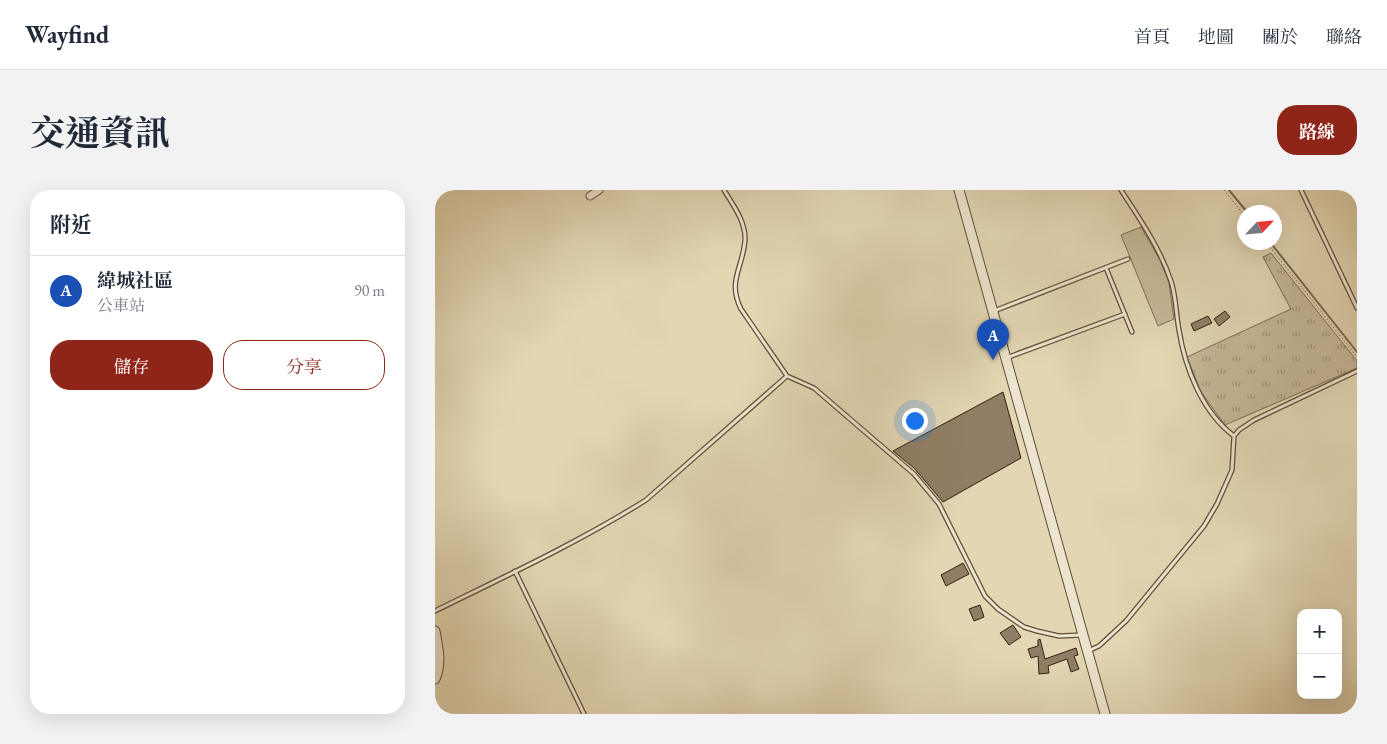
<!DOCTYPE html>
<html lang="zh-TW">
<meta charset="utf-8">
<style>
:root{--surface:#fff;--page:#f2f2f3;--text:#1f2937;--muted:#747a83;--line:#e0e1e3;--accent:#8f2418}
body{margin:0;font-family:"EB Garamond","Noto Serif TC",serif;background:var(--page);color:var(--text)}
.controls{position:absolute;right:15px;bottom:15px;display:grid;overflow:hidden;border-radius:10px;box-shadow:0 5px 20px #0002}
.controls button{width:45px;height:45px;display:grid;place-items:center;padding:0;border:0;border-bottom:1px solid var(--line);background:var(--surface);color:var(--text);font:25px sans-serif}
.compass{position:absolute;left:802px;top:15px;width:45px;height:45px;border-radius:50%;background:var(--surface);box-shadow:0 5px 20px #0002;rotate:64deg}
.you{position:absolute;left:479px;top:230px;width:18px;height:18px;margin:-12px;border:4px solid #fff;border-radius:50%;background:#1a73e8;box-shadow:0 0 0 8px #1a73e833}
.badge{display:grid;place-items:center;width:32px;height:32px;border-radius:50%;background:var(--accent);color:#fff;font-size:16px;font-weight:700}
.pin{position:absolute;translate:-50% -41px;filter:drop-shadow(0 1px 2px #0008)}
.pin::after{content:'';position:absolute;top:26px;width:18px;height:15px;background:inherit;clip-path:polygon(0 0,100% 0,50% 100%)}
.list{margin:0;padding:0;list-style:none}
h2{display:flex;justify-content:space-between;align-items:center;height:65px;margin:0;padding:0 20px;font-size:21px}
h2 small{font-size:16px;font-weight:400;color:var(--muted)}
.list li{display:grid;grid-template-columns:32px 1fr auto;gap:15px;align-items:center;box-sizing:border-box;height:70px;padding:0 20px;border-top:1px solid var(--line)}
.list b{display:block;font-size:19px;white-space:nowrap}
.list p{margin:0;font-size:16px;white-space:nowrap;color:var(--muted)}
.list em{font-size:16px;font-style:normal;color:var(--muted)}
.actions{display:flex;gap:10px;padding:15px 20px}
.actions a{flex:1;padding:11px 0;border:1px solid var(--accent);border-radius:20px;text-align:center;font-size:18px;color:var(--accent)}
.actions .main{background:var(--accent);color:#fff}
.map{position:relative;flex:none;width:922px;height:524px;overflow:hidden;border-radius:20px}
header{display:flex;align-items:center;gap:30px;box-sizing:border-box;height:70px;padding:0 25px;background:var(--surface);border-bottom:1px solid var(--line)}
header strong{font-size:24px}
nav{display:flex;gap:28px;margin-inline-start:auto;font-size:18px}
.intro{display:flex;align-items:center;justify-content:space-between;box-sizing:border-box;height:120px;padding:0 30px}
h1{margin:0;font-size:35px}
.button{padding:12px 22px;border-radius:20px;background:var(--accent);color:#fff;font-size:18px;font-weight:700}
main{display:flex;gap:30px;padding:0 30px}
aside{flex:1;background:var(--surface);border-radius:20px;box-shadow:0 5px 20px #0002}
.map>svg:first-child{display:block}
.grass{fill:url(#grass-tufts);stroke:#7d6b54}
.green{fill:#c5b797;stroke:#7d6b54}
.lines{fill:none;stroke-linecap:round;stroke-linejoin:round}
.stream{stroke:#796851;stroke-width:2}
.building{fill:#8f7e65;stroke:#351f11}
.service-casing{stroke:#604d3a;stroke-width:5.5}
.minor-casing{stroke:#604d3a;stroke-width:9}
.tertiary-casing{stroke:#604d3a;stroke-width:11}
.path{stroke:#351f11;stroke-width:1;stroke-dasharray:1 2.5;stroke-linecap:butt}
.service{stroke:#ece4ce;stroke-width:3}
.minor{stroke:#ece4ce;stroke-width:7}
.tertiary{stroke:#ece4ce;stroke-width:9}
</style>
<header>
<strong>Wayfind</strong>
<nav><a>首頁</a><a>地圖</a><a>關於</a><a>聯絡</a></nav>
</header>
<div class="intro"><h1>交通資訊</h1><a class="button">路線</a></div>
<main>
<aside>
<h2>附近<small></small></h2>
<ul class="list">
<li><span class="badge" style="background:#1a4fb4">A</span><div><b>緯城社區</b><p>公車站</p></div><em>90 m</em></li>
</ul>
<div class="actions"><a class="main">儲存</a><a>分享</a></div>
</aside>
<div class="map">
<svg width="922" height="524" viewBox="0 0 922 524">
<defs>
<pattern id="grass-tufts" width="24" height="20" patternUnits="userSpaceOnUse" patternTransform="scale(1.25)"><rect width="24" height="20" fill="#c5b797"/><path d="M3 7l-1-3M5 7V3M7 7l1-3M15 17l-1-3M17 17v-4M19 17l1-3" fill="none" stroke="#a1947a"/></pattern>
</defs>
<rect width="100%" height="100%" fill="#e2d6b3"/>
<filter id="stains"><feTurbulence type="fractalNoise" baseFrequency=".004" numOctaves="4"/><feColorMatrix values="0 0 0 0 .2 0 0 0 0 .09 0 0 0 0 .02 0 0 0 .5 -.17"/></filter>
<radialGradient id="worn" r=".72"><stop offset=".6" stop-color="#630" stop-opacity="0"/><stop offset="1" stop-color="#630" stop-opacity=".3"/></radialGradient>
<path class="grass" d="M836,63L922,171V178L790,235L766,202L752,167L856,119L828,67Z"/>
<path class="green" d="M706,37L725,70L734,93L739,129L723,136L686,45Z"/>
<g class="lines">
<path class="stream" d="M794,0L812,22
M835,52L922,162"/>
</g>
<path class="building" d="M790,121L795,127L784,136L779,129Z
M773,126L777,133L759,141L756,134Z
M568,202L586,268L508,312L479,278L458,261Z
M528,373L534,384L511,396L506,385Z
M545,415L549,427L539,431L534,419Z
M578,435L586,447L574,455L565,443Z
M605,449L610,469L641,458L643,465L639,466L644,479L636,482L632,469L613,476L614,483L604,484L603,466L596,468L593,459L603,456V450Z"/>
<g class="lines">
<g class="service-casing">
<path id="service" d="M289,0C298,15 311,32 310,50C308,78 292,91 306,119L352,186L379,198L479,284L504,314L550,406L563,419L589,437L602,441L624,446L647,445
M866,0L922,118
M671,78L697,142
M559,121L693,69
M571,168L690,124
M799,246L804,240L819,230L922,181
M80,381L149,524
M0,421C71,386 144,352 211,310L352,186
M653,461L664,456L691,431L769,336L782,314L797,280L799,246C767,222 750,178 744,140C741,124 741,106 736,91C725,58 704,28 686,0
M914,524L922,522"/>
</g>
<g class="minor-casing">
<path id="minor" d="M155,6L164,0"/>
</g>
<g class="tertiary-casing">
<path id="tertiary" d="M524,0L670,524
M0,441C3,458 7,473 0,489"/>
</g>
<path class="path" d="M789,0L809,25
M831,52L922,167"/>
<use href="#service" class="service"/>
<use href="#minor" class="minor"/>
<use href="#tertiary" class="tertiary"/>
</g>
<rect width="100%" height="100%" filter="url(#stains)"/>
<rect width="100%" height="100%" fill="url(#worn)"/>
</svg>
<div class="controls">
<button>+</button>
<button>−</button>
</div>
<svg class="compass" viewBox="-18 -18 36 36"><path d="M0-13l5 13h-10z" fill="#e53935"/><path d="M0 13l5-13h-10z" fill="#747a83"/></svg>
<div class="you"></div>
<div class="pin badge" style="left:558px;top:170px;background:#1a4fb4">A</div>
</div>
</main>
